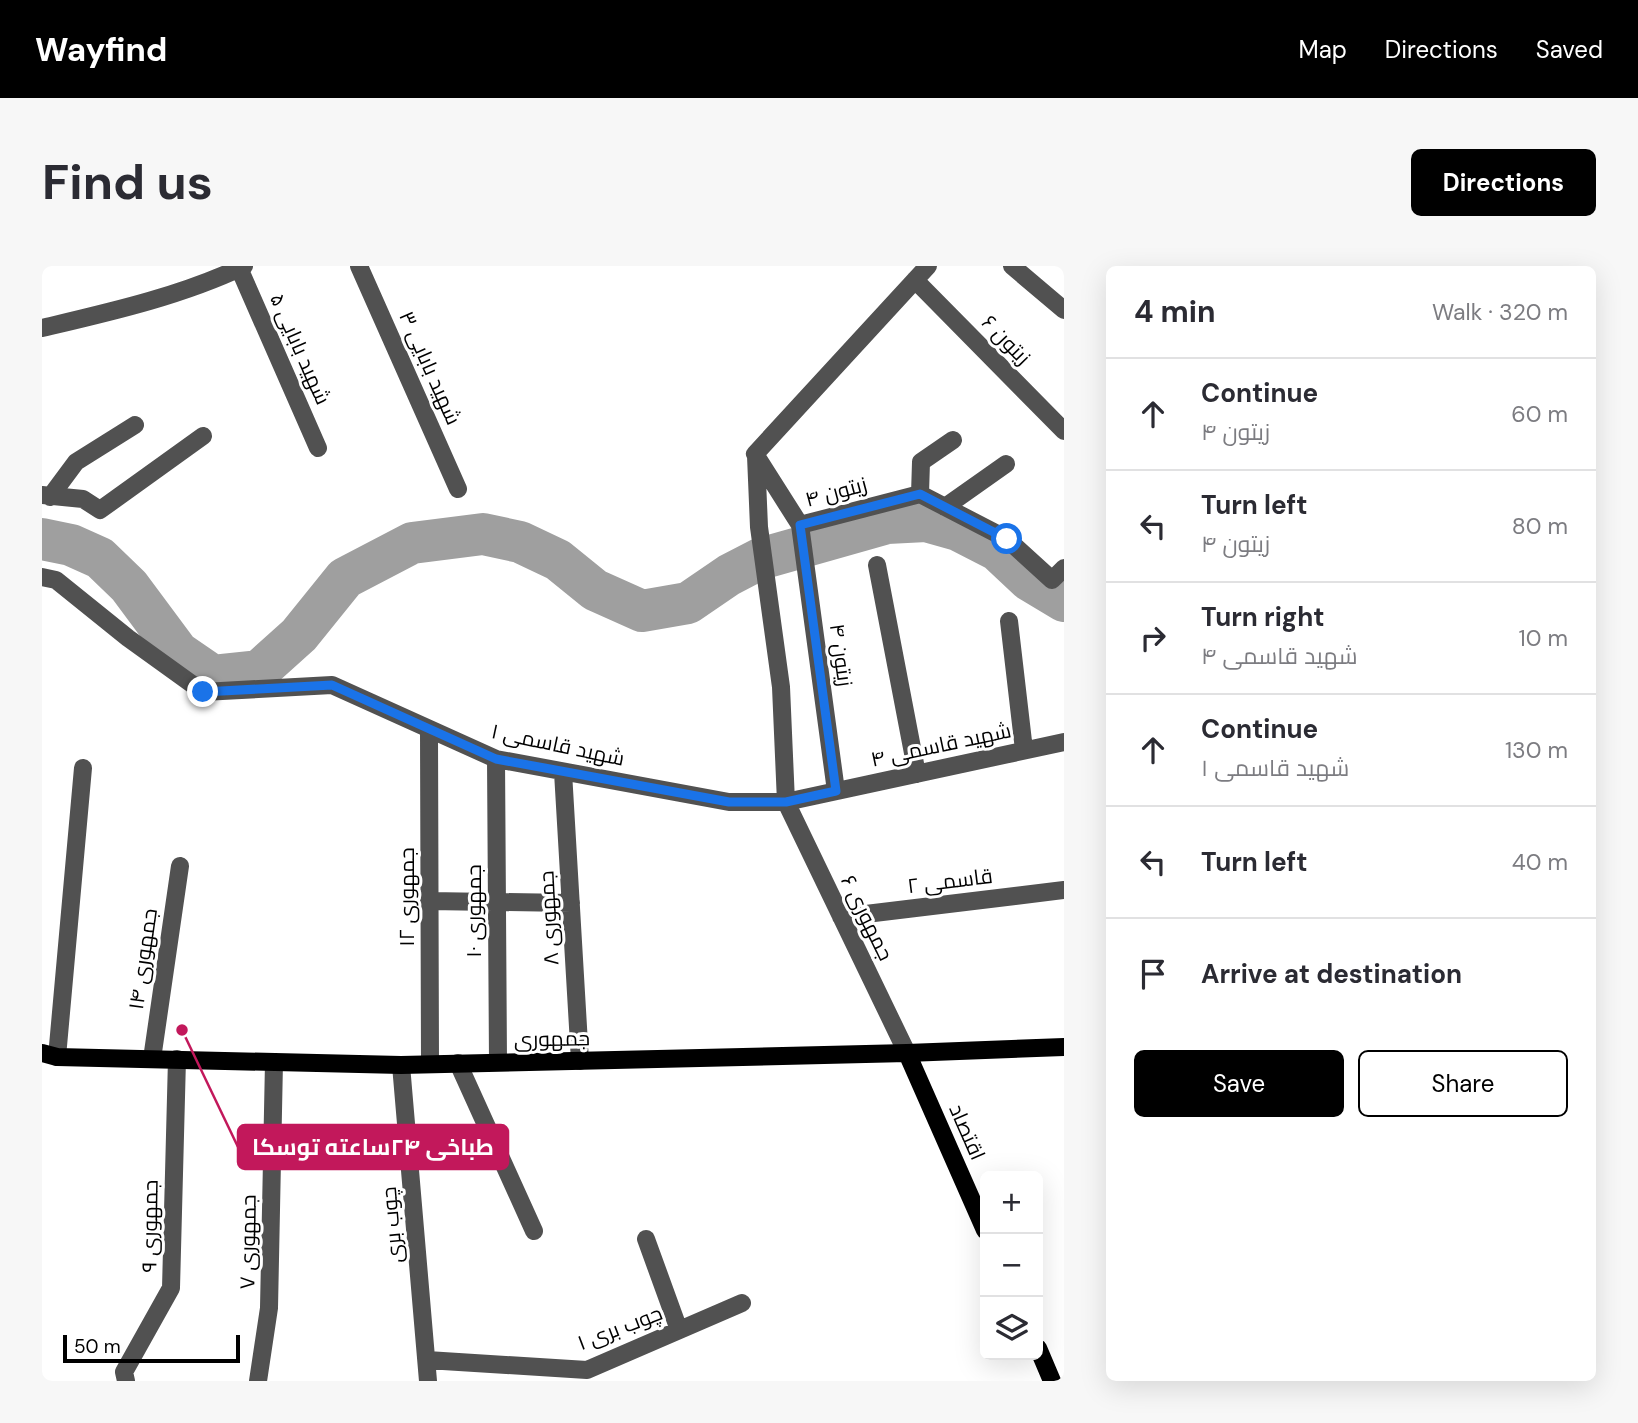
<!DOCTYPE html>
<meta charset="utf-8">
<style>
:root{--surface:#fff;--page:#f7f7f7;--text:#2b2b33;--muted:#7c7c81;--line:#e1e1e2;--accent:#000}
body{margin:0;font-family:"DM Sans",Cairo,sans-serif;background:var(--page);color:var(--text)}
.controls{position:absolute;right:21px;bottom:21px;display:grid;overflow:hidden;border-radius:10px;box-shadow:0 7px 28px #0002}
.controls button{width:63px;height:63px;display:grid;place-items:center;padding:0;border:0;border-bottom:2px solid var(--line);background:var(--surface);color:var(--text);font:35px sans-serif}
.scale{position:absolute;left:21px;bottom:18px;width:177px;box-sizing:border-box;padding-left:7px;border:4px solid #000;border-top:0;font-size:19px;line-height:24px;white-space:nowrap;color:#000;-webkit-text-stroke:5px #fff;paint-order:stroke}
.stop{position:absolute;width:21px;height:21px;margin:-16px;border:5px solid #1a73e8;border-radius:50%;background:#fff}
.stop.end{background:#1a73e8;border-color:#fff;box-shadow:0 2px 7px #0008}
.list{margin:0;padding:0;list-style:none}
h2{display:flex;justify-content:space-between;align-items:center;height:91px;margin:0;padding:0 28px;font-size:30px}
h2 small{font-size:23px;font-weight:400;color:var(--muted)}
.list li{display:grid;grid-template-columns:46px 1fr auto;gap:21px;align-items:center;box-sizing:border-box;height:112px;padding:0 28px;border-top:2px solid var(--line)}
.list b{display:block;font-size:26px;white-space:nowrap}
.list p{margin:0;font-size:23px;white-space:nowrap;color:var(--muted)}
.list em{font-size:23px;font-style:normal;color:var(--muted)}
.actions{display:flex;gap:14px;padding:21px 28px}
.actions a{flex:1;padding:16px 0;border:2px solid var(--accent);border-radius:10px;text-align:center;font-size:24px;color:var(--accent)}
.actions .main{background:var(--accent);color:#fff}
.icon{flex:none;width:38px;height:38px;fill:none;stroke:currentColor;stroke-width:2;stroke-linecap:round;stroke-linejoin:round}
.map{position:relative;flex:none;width:1022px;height:1115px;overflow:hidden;border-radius:10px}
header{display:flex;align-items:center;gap:42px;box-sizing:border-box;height:98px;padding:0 35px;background:var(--accent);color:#fff}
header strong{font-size:33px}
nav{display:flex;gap:38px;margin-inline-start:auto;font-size:24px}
.intro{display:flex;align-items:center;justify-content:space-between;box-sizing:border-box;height:168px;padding:0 42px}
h1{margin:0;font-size:49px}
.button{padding:18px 32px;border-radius:10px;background:var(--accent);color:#fff;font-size:24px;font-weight:700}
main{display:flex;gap:42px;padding:0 42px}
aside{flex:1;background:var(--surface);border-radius:10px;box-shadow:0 7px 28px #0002}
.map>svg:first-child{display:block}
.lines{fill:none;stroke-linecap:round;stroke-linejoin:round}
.river{stroke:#9f9f9f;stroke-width:42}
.minor{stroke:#515151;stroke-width:18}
.major{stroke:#000;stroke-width:18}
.route{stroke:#1a73e8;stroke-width:9}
.labels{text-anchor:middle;stroke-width:6;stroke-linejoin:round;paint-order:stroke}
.street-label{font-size:21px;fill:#000;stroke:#fff}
.leader{fill:none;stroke:#c2185b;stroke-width:2.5}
.callout-dot{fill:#c2185b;stroke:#fff;stroke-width:2.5}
.callout{fill:#c2185b;stroke:#c2185b;stroke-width:2.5}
.callout-label{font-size:23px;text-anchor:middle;font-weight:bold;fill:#fff}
</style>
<header>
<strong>Wayfind</strong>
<nav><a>Map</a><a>Directions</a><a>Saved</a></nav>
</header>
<div class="intro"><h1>Find us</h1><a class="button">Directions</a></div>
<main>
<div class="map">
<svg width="1022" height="1115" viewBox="0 0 1022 1115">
<rect width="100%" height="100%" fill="#fff"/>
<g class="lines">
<path class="river" d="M0,273L29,279L58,292L87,320L136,386L171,410L217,405L257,369L303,312L370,277L441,268L478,276L516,294L553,324L600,345L646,337L687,309L718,293L845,257L884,255L916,264L955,284L987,314L1022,335"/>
<path class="minor" d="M317,0L416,223
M886,0L713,188L758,259L878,228L965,273L1010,314L1022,302
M970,0L1022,44
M197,2L276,182
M873,14L1022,165
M0,62C68,46 139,30 202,0
M714,190L717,261L739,421L744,536L865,787
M878,228L879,196L911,174
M0,229L41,233L58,244L161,170
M8,231L34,196L93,159
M903,241L964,198
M758,259L794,525
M835,299L875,508
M0,311L14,314L86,372L161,426L290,419L454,493L687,536H744L1022,476
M967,355L982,484
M387,464L388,798
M454,493L456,796
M521,506L538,795
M387,635L529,637
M799,651L1022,624
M15,791L41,502
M110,793L138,600
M416,797L492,965
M359,799L386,1115
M604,973L637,1064
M385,1094L545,1104L700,1037
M84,1115L82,1106L129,1022L135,793
M216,1115L227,1042L232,796"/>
<path class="major" d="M0,787L15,791L359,799L865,787L1022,781
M865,787L943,964
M996,1082L1010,1115"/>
</g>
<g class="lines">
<path class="route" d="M161,426L290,419L454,493L687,536H744L794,525L758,259L878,228L965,273"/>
</g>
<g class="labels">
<g class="street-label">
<text transform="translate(964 74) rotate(46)" y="7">۶ زیتون</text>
<text transform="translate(258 83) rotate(66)" y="7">۵ شهید بابایی</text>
<text transform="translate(388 102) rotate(66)" y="7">۳ شهید بابایی</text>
<text transform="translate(794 226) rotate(-15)" y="7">۴ زیتون</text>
<text transform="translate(799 389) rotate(82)" y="7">زیتون ۴</text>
<text transform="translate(516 479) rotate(12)" y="7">۱ شهید قاسمی</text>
<text transform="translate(899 479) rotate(-12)" y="7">۴ شهید قاسمی</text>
<text transform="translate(908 615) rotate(-7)" y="7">قاسمی ۲</text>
<text transform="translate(365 631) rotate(-90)" y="7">۱۲ جمهوری</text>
<text transform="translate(432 645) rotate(-90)" y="7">۱۰ جمهوری</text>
<text transform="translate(507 652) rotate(-93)" y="7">۸ جمهوری</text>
<text transform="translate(825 652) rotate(64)" y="7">جمهوری ۶</text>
<text transform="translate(101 693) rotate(-82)" y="7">۱۴ جمهوری</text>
<text transform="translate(510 773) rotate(-1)" y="7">جمهوری</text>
<text transform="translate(925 866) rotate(66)" y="7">اقتصاد</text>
<text transform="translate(350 959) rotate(-95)" y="7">چوب بری</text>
<text transform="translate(108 960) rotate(-89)" y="7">۹ جمهوری</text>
<text transform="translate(206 976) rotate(-89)" y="7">۷ جمهوری</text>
<text transform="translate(578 1062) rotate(-21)" y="7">۱ چوب بری</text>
</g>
</g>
<path class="leader" d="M140 764L196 881"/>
<circle class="callout-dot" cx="140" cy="764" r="7"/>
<rect class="callout" x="196" y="859" width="270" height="44" rx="7"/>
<g class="callout-label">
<text x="331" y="889">طباخی ۲۴ساعته توسکا</text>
</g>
</svg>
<div class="controls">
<button>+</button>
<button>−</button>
<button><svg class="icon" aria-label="layers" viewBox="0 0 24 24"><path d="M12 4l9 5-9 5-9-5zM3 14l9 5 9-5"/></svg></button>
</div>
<div class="scale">50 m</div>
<div class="stop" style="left:965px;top:273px"></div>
<div class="stop end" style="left:161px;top:426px"></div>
</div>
<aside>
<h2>4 min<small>Walk · 320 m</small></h2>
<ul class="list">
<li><svg class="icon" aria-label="ahead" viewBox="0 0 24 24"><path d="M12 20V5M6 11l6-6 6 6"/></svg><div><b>Continue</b><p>۴ زیتون</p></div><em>60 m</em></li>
<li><svg class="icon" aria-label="left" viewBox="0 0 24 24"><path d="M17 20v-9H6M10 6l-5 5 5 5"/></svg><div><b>Turn left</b><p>زیتون ۴</p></div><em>80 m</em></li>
<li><svg class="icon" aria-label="right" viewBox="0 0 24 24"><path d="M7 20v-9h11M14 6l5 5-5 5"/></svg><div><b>Turn right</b><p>۴ شهید قاسمی</p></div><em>10 m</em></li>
<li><svg class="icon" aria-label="ahead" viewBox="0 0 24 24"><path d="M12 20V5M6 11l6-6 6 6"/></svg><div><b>Continue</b><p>۱ شهید قاسمی</p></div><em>130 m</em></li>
<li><svg class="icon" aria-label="left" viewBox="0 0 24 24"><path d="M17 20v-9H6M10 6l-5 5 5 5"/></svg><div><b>Turn left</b></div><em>40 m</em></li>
<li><svg class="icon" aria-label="arrive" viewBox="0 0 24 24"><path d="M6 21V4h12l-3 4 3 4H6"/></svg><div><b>Arrive at destination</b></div></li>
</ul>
<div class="actions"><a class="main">Save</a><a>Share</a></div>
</aside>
</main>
